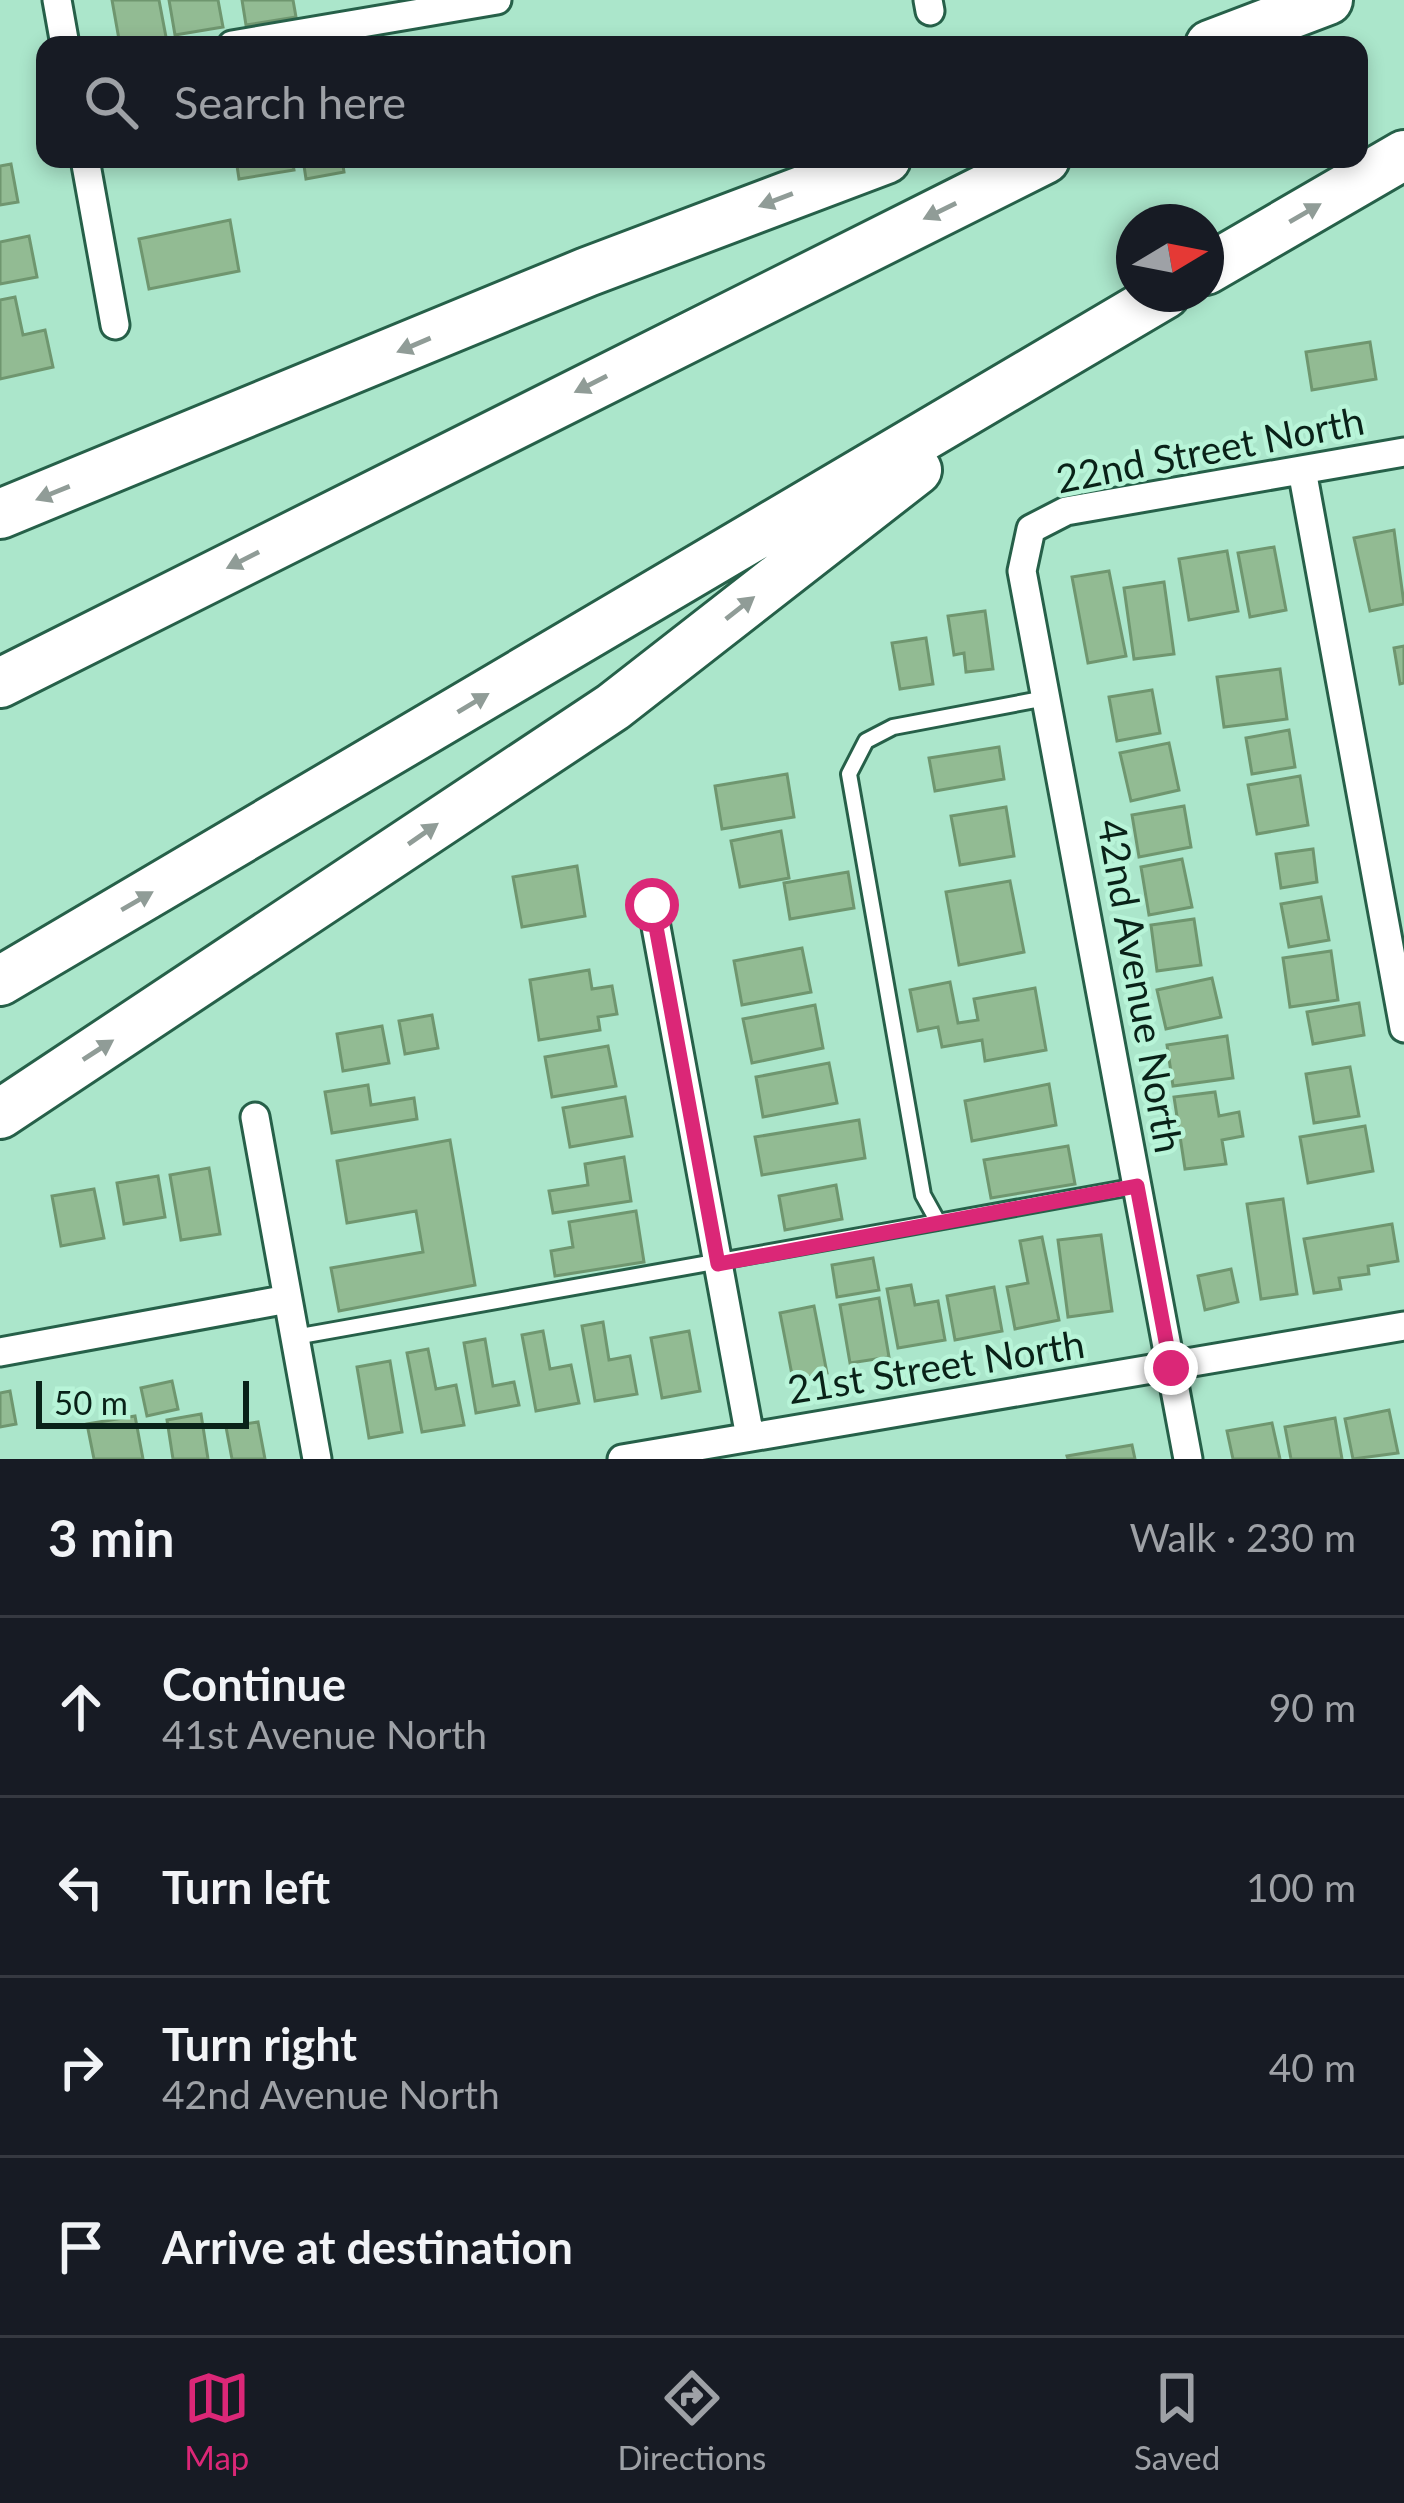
<!DOCTYPE html>
<meta charset="utf-8">
<style>
:root{--surface:#171b24;--page:#242831;--text:#f1f3f6;--muted:#9ea1a6;--line:#363941;--accent:#db2777}
body{margin:0;font-family:Lato,sans-serif;background:var(--page);color:var(--text)}
.compass{position:absolute;left:1116px;top:204px;width:108px;height:108px;border-radius:50%;background:var(--surface);box-shadow:0 6px 18px #0003;rotate:80deg}
.scale{position:absolute;left:36px;bottom:30px;width:213px;box-sizing:border-box;padding-left:12px;border:6px solid #092218;border-top:0;font-size:33px;line-height:42px;white-space:nowrap;color:#092218;-webkit-text-stroke:9px #b8f4d8;paint-order:stroke}
.stop{position:absolute;width:36px;height:36px;margin:-27px;border:9px solid #db2777;border-radius:50%;background:#fff}
.stop.end{background:#db2777;border-color:#fff;box-shadow:0 3px 12px #0008}
.list{margin:0;padding:0;list-style:none}
h2{display:flex;justify-content:space-between;align-items:center;height:156px;margin:0;padding:0 48px;font-size:51px}
h2 small{font-size:39px;font-weight:400;color:var(--muted)}
.list li{display:grid;grid-template-columns:78px 1fr auto;gap:36px;align-items:center;box-sizing:border-box;height:180px;padding:0 48px;border-top:3px solid var(--line)}
.list b{display:block;font-size:45px;white-space:nowrap}
.list p{margin:0;font-size:39px;white-space:nowrap;color:var(--muted)}
.list em{font-size:39px;font-style:normal;color:var(--muted)}
.icon{flex:none;width:66px;height:66px;fill:none;stroke:currentColor;stroke-width:2;stroke-linecap:round;stroke-linejoin:round}
.map{position:relative;flex:none;width:1404px;height:1459px;overflow:hidden}
.search{position:absolute;background:var(--surface);box-shadow:0 6px 18px #0003;left:36px;right:36px;top:36px;height:132px;display:flex;align-items:center;gap:30px;box-sizing:border-box;padding:0 42px;border-radius:24px;color:var(--muted);font-size:45px}
.sheet{height:876px;background:var(--surface)}
nav{display:flex;justify-content:space-around;align-items:center;box-sizing:border-box;height:168px;border-top:3px solid var(--line);background:var(--surface);font-size:33px;color:var(--muted)}
nav a{display:grid;justify-items:center;gap:6px}
nav .on{color:var(--accent)}
.map>svg:first-child{display:block}
.building{fill:#92bb93;stroke:#6f966f;stroke-width:3}
.lines{fill:none;stroke-linecap:round;stroke-linejoin:round}
.service-casing{stroke:#266049;stroke-width:20}
.minor-casing{stroke:#266049;stroke-width:33}
.motorway-casing{stroke:#266049;stroke-width:54}
.service{stroke:#fff;stroke-width:14}
.minor{stroke:#fff;stroke-width:27}
.motorway{stroke:#fff;stroke-width:48}
.oneway{fill:#909c97}
.route{stroke:#db2777;stroke-width:15}
.labels{text-anchor:middle;stroke-width:9;stroke-linejoin:round;paint-order:stroke}
.street-label{font-size:39px;fill:#092218;stroke:#b8f4d8}
</style>
<div class="map">
<svg width="1404" height="1459" viewBox="0 0 1404 1459">
<rect width="100%" height="100%" fill="#abe6cb"/>
<path class="building" d="M112,0H159L166,37L120,45Z
M169,0H218L223,27L175,35Z
M242,0H293L296,17L246,25Z
M236,159H292L294,170L239,179Z
M303,159H342L344,172L306,179Z
M11,164L18,202L0,205V166Z
M230,220L239,271L149,289L139,239Z
M29,236L37,277L0,284V242Z
M15,297L23,335L45,330L53,367L0,379V300Z
M1370,342L1376,379L1312,390L1306,352Z
M1394,530L1404,604L1370,611L1354,538Z
M1274,547L1286,610L1250,617L1238,553Z
M1227,551L1238,611L1189,620L1179,559Z
M1109,571L1126,656L1088,663L1072,577Z
M1164,582L1174,654L1134,659L1124,588Z
M985,611L993,669L966,672L964,653L954,655L948,616Z
M926,638L933,684L900,689L892,643Z
M1404,646V683L1400,684L1394,648Z
M1280,669L1287,719L1224,727L1217,677Z
M1152,690L1160,733L1117,741L1109,697Z
M1289,730L1295,767L1252,774L1246,738Z
M1169,743L1179,790L1131,801L1120,753Z
M999,747L1004,779L935,791L929,758Z
M787,774L794,817L722,829L715,786Z
M1300,776L1308,825L1257,834L1248,785Z
M1184,806L1191,847L1139,857L1132,815Z
M1006,807L1014,856L960,865L951,816Z
M781,831L789,878L740,887L731,841Z
M1313,849L1317,882L1281,888L1276,854Z
M1182,859L1192,907L1149,915L1141,867Z
M577,866L585,916L522,927L513,877Z
M848,872L854,908L790,919L784,883Z
M1010,881L1024,952L959,965L946,892Z
M1321,897L1329,940L1289,947L1281,904Z
M1194,919L1201,965L1157,971L1151,925Z
M802,948L811,992L742,1005L734,961Z
M1331,951L1338,1000L1290,1007L1283,958Z
M589,970L592,989L612,986L617,1014L598,1017L600,1030L539,1040L530,980Z
M1212,978L1221,1017L1166,1029L1157,990Z
M950,982L958,1023L978,1020L974,999L1035,988L1046,1050L985,1061L982,1040L942,1047L938,1027L918,1031L910,990Z
M1359,1003L1364,1035L1313,1044L1307,1012Z
M815,1005L823,1048L752,1063L743,1019Z
M432,1015L438,1048L405,1054L399,1021Z
M382,1026L389,1063L343,1071L337,1034Z
M1227,1036L1233,1078L1173,1086L1167,1045Z
M608,1046L616,1086L552,1097L545,1057Z
M829,1063L837,1103L763,1117L756,1077Z
M1350,1067L1359,1116L1314,1123L1306,1074Z
M1049,1084L1056,1125L972,1141L965,1101Z
M368,1085L371,1105L414,1098L417,1119L332,1133L325,1092Z
M1215,1092L1219,1116L1239,1112L1243,1136L1222,1140L1226,1164L1185,1169L1174,1097Z
M625,1097L632,1136L570,1147L563,1108Z
M859,1120L865,1158L762,1175L755,1137Z
M1365,1126L1373,1171L1308,1183L1300,1137Z
M450,1140L475,1285L339,1311L331,1268L423,1252L416,1211L347,1223L337,1161Z
M1068,1146L1075,1184L991,1198L984,1160Z
M624,1157L631,1201L553,1213L549,1191L588,1185L585,1164Z
M209,1168L220,1234L181,1240L170,1175Z
M158,1176L165,1217L124,1224L117,1183Z
M836,1185L842,1219L785,1230L779,1196Z
M94,1189L104,1238L61,1246L52,1196Z
M1283,1199L1297,1294L1261,1299L1247,1204Z
M636,1211L644,1262L555,1276L551,1251L573,1247L569,1222Z
M1392,1224L1398,1261L1368,1266L1369,1274L1339,1278L1341,1289L1314,1293L1304,1239Z
M1101,1235L1112,1311L1068,1317L1058,1240Z
M1042,1237L1059,1320L1015,1329L1007,1287L1028,1283L1020,1241Z
M873,1258L879,1290L837,1297L832,1265Z
M1231,1269L1238,1302L1205,1310L1198,1276Z
M911,1285L915,1305L938,1301L945,1340L898,1348L887,1289Z
M994,1287L1002,1331L955,1340L947,1296Z
M879,1298L889,1357L850,1363L840,1305Z
M814,1306L827,1373L793,1380L780,1313Z
M603,1322L609,1360L630,1356L637,1394L595,1401L582,1326Z
M543,1331L550,1369L571,1365L579,1403L536,1411L522,1335Z
M689,1331L700,1391L662,1398L651,1338Z
M485,1339L493,1386L514,1382L519,1405L476,1413L464,1343Z
M428,1349L436,1389L456,1385L464,1425L422,1432L407,1353Z
M390,1361L402,1432L369,1438L357,1367Z
M172,1381L178,1409L147,1416L141,1388Z
M10,1391L16,1424L0,1427V1393Z
M1389,1410L1398,1453L1353,1459L1345,1419Z
M201,1414L208,1459H173L167,1420Z
M135,1416L143,1459H94L87,1424Z
M1335,1418L1342,1459H1291L1285,1427Z
M258,1422L265,1459H232L226,1427Z
M1272,1423L1280,1459H1233L1227,1431Z
M1132,1445L1135,1459H1068L1067,1456Z"/>
<g class="lines">
<g class="service-casing">
<path id="service" d="M1046,698L893,727L866,741L849,774L923,1195L938,1222L1137,1186
M295,1337L938,1222"/>
</g>
<g class="minor-casing">
<path id="minor" d="M57,0L65,45
M928,0L930,11
M232,45L497,0
M85,159L115,325
M1302,470L1404,1028
M652,905L750,1437
M255,1117L317,1459
M0,1352L288,1299
M622,1459L1404,1326
M1188,1459L1022,571L1031,529L1066,511L1404,452"/>
</g>
<g class="motorway-casing">
<path id="motorway" d="M1210,45L1328,0
M1206,270L1404,155
M0,514L587,272L886,159
M0,683L1045,159
M0,981L1165,294
M0,1114L613,707L917,470"/>
</g>
<use href="#service" class="service"/>
<use href="#minor" class="minor"/>
<use href="#motorway" class="motorway"/>
</g>
<defs><path id="oneway-solid" d="M-6-.8H1V-3.2L6.5 0L1 3.2V.8H-6Z" transform="scale(3)"/></defs>
<g class="oneway">
<use href="#oneway-solid" transform="translate(776 200) rotate(159)"/>
<use href="#oneway-solid" transform="translate(940 211) rotate(154)"/>
<use href="#oneway-solid" transform="translate(1305 213) rotate(-30)"/>
<use href="#oneway-solid" transform="translate(414 345) rotate(157)"/>
<use href="#oneway-solid" transform="translate(591 384) rotate(153)"/>
<use href="#oneway-solid" transform="translate(53 493) rotate(158)"/>
<use href="#oneway-solid" transform="translate(243 560) rotate(153)"/>
<use href="#oneway-solid" transform="translate(740 608) rotate(-38)"/>
<use href="#oneway-solid" transform="translate(473 703) rotate(-31)"/>
<use href="#oneway-solid" transform="translate(423 834) rotate(-35)"/>
<use href="#oneway-solid" transform="translate(137 901) rotate(-30)"/>
<use href="#oneway-solid" transform="translate(98 1050) rotate(-33)"/>
</g>
<g class="lines">
<path class="route" d="M652,905L718,1264L1137,1186L1171,1368"/>
</g>
<g class="labels">
<g class="street-label">
<text transform="translate(1210 450) rotate(-11)" y="14">22nd Street North</text>
<text transform="translate(1140 986) rotate(80)" y="14">42nd Avenue North</text>
<text transform="translate(936 1367) rotate(-9)" y="14">21st Street North</text>
</g>
</g>
</svg>
<svg class="compass" viewBox="-18 -18 36 36"><path d="M0-13l5 13h-10z" fill="#e53935"/><path d="M0 13l5-13h-10z" fill="#9ea1a6"/></svg>
<div class="scale">50 m</div>
<div class="stop" style="left:652px;top:905px"></div>
<div class="stop end" style="left:1171px;top:1368px"></div>
<div class="search"><svg class="icon" aria-label="search" viewBox="0 0 24 24"><circle cx="10" cy="10" r="6"/><path d="M15 15l6 6"/></svg>Search here</div>
</div>
<section class="sheet">
<h2>3 min<small>Walk · 230 m</small></h2>
<ul class="list">
<li><svg class="icon" aria-label="ahead" viewBox="0 0 24 24"><path d="M12 20V5M6 11l6-6 6 6"/></svg><div><b>Continue</b><p>41st Avenue North</p></div><em>90 m</em></li>
<li><svg class="icon" aria-label="left" viewBox="0 0 24 24"><path d="M17 20v-9H6M10 6l-5 5 5 5"/></svg><div><b>Turn left</b></div><em>100 m</em></li>
<li><svg class="icon" aria-label="right" viewBox="0 0 24 24"><path d="M7 20v-9h11M14 6l5 5-5 5"/></svg><div><b>Turn right</b><p>42nd Avenue North</p></div><em>40 m</em></li>
<li><svg class="icon" aria-label="arrive" viewBox="0 0 24 24"><path d="M6 21V4h12l-3 4 3 4H6"/></svg><div><b>Arrive at destination</b></div></li>
</ul>
</section>
<nav>
<a class="on"><svg class="icon" aria-label="map" viewBox="0 0 24 24"><path d="M3 6l6-2 6 2 6-2v14l-6 2-6-2-6 2zM9 4v14M15 6v14"/></svg>Map</a>
<a><svg class="icon" aria-label="directions" viewBox="0 0 24 24"><path d="M12 3l9 9-9 9-9-9zM9 14v-3h6M13 9l2 2-2 2"/></svg>Directions</a>
<a><svg class="icon" aria-label="saved" viewBox="0 0 24 24"><path d="M7 4h10v16l-5-4-5 4z"/></svg>Saved</a>
</nav>
